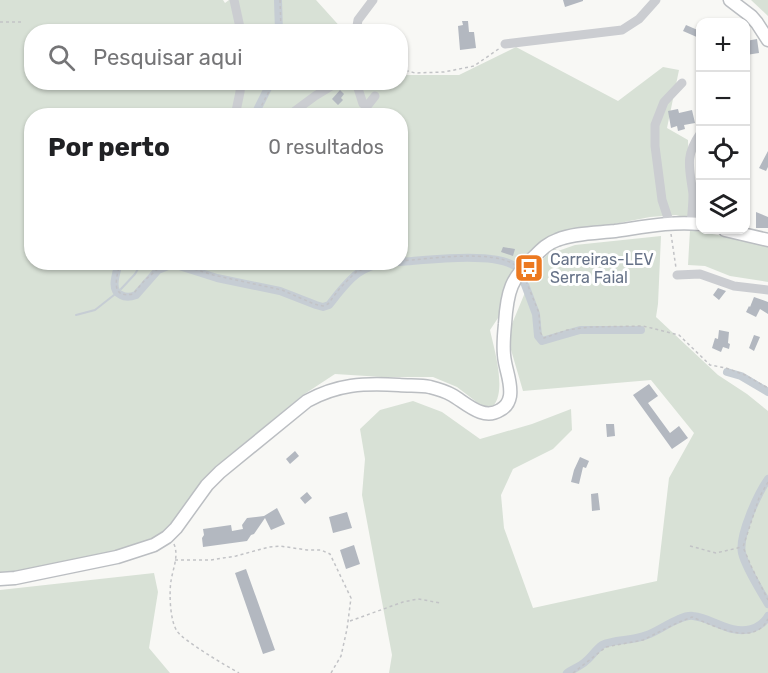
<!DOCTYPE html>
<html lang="pt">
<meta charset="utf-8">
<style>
:root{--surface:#fff;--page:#f2f2f2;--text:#202124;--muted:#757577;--line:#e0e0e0}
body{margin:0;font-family:Rubik,sans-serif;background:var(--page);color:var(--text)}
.controls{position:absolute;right:18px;top:18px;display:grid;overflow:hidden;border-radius:12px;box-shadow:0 2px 4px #0004}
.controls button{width:54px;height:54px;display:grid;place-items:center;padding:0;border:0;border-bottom:2px solid var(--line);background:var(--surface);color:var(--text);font:30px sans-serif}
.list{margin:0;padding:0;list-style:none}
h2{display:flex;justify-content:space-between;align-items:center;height:78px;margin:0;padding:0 24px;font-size:26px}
h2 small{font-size:20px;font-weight:400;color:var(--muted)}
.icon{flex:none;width:33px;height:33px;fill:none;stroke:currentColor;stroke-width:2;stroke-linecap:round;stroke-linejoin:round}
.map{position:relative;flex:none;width:768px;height:673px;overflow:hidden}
.search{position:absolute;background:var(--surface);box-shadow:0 2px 4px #0004;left:24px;top:24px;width:384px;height:66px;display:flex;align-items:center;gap:15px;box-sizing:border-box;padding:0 21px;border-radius:24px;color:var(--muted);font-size:22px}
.panel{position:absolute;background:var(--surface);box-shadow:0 2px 4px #0004;left:24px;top:108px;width:384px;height:162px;border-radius:24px}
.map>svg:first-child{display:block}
.green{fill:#d8e1d6;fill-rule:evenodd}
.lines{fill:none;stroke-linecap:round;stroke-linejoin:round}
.stream{stroke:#c6cdd4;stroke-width:2}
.canal{stroke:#c6cdd4;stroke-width:8}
.building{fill:#b3b8c0}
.major-casing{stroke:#bbbec2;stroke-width:15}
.path{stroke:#c2c3c6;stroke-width:1.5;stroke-dasharray:3 3;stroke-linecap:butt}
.minor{stroke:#cbcdd1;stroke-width:9}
.major{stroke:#fff;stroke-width:12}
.labels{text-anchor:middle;stroke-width:6;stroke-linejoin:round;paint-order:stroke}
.poi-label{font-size:16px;fill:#667288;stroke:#fff;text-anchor:start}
</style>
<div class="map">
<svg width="768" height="673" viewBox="0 0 768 673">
<rect width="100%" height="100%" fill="#f8f8f5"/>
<path class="green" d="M0,0H223L225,3L229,0H316L344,31L32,32V82H400L401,75H459L516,47L618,101L663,67L679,70L667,128L688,140L690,219L676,215L650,217L553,236L518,272L506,306L490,330C494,349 509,396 490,409L483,407L457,387L433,377H382L335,374L303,395L215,467L170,529L150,542L65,563L20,571L0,572ZM32,116H400V262H32Z
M751,0H768V16Z
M690,230L768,244V282L730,276L705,266L688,265Z
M661,236L658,304L656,317L718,375L747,394L768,411V673H389L392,655L362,495L365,459L360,429L380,410L413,401L442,412L480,439L532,424L571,409L572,430L553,449L513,469L501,495L504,528L533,608L657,581L669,478L694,433L651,380L523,391L507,336L536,266L554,248L558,251L575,245Z
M154,573L158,592L149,648L170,673H0V590Z"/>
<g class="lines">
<path class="stream" d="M121,289L135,274L142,262
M76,315L95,310L114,295"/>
<path class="canal" d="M278,0L279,32
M254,116L271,82
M119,262C117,272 109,290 121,295C126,298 131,297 136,295L158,270L168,266L176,265L217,278L280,291L316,305L323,307L329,305C349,280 358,265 393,262
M400,262C428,260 490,252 513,265
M524,282L536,314L538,336L542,341L580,330H641
M727,372L741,376L768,392
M768,479C758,493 738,536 742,553C746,569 760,590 768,604
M567,673C573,669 581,666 586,661C592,656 596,649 602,645C614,639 633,641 647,635C659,631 681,614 693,616C713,618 730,635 751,629C758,627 764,623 768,616"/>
</g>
<path class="building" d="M563,0H583V1L565,7Z
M462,21H468L469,32H474L476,48L460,50L458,26L463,25Z
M686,25L700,31L699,38L683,31Z
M757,39L759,53L746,55V41Z
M340,90L344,94L341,98L343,100L338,105L332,99Z
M678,109L679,113L692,110L695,123L684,125L685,129L678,131L677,126L671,128L668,111Z
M768,151V167L766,171L759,168Z
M756,212L768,217V228H756Z
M503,247L515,249L513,256L501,252Z
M718,288L726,291L719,300L713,295Z
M754,297L768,302V314L760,309L756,317L746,312L749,306L750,307Z
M719,330L729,332L728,343L730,344L729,349L723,347L721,352L712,348L715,338L718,339Z
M754,335L760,337L754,351L749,348Z
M649,384L658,396L648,403L670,433L679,426L688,438L672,449L633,395Z
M606,424H614L615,436L607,437Z
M295,451L299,456L290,464L286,459Z
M580,457L589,461L586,468L583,467L579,484L571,482L574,470Z
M307,492L312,498L305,504L300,498Z
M598,493L600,510L592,511L591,494Z
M277,508L285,524L271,530L265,518L254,534L251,535L247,541L203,547L202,538L204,535L203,529L231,525L232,531L243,529L242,525L247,518L264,516Z
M347,512L352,528L333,533L329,517Z
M354,545L360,564L346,569L340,550Z
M246,569L275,650L263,654L235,573Z"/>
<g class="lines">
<g class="major-casing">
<path id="major" d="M730,0L751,16L757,23L768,40
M725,230L768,240
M0,579L15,578L117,557L154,545L167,537L176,528L207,485L220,472L307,401C338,384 363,383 399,385C409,386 420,385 430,387C438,389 445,391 452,395C466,403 483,421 500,410C506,407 509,402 510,396C512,382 505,369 504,355C503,345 504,334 505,324C507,291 511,278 535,256C542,249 548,243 557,240C574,233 596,233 615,231C643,227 672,221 700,224"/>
</g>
<path class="path" d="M280,0L281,32
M0,22H22
M400,69L415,73L444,72L474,66L500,48
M256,116L274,82
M671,234L676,268
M400,261C429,259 492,249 515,265
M120,262C117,277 109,299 133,294L145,280L160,267L175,263L213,275L282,290L314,304L323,306L328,304L340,288L356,272L380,262
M526,281L539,313L540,332L544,338L567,330L590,327L643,326L679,335L710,365L726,368L745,375L768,388
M768,482L759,498L743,547L752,568L768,600
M174,544C179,556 173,568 171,581C169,593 170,621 177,631C182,640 228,667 239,673
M690,546L716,553L742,547
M175,560H211L236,556L269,547L280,546L307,550H321L330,554L351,598L347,629L341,656L331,673
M350,621L403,602L418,599L441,603
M573,673L606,647L643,640L677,623L692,617C710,624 745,643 762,627C765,625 766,622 768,619"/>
<path class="minor" d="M234,0L241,32
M356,32L358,20L373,0
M505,44L622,30L639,19L656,0
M356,82L363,104L368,105L375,96
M235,116L240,92L241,82
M288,116L315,96L338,82
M670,224L662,200L655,146V125L664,102L682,83
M691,224C692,214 693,204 693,194C690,169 684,157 700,134
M677,275L700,274L734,286L768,290"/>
<use href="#major" class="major"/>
</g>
<defs>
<g id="bus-square" transform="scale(1.5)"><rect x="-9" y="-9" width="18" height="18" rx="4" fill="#ec7921" stroke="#fff"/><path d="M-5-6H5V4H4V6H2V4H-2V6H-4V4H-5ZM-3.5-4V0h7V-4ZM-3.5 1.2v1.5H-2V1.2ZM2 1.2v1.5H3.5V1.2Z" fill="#fff"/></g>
</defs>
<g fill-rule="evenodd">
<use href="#bus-square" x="529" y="268"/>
</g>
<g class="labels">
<g class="poi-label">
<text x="550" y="265">Carreiras-LEV<tspan x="550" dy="18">Serra Faial</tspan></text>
</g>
</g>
</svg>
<div class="controls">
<button>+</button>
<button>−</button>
<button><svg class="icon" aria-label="locate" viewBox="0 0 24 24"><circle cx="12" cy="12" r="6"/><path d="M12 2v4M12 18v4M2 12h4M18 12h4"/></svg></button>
<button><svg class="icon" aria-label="layers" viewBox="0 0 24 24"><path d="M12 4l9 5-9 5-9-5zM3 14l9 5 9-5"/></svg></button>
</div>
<div class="search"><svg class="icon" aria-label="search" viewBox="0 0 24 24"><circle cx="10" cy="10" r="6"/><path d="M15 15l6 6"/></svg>Pesquisar aqui</div>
<section class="panel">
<h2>Por perto<small>0 resultados</small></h2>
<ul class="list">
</ul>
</section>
</div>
